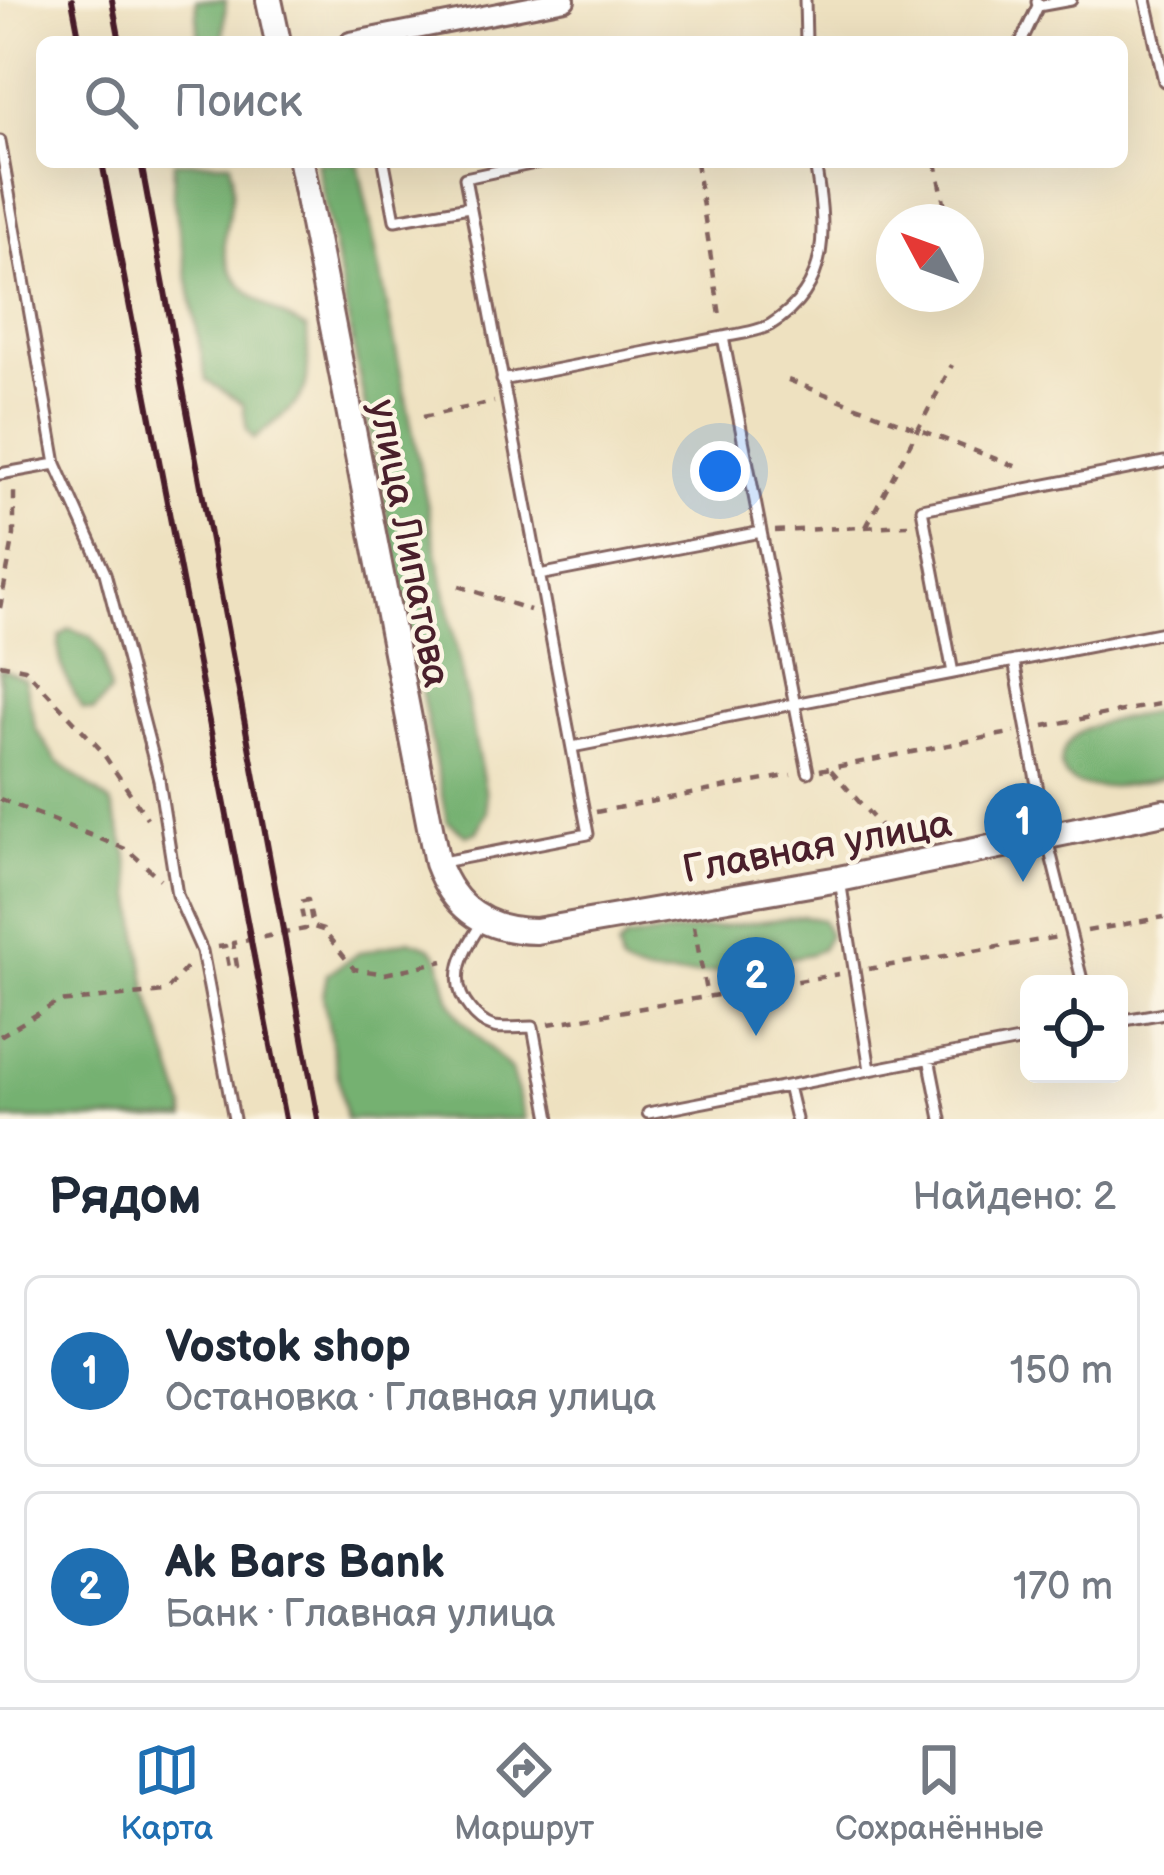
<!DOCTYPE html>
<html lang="ru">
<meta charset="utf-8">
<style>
:root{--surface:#fff;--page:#f6f6f7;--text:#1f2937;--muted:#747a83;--line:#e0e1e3;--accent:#1f6fb2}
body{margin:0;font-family:"Balsamiq Sans",sans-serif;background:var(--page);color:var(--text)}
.controls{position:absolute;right:36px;bottom:36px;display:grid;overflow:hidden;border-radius:18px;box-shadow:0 12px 48px #0002}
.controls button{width:108px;height:108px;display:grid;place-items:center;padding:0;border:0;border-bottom:3px solid var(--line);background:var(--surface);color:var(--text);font:60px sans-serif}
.compass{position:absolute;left:876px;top:204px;width:108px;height:108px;border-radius:50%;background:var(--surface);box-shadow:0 12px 48px #0002;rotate:311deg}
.you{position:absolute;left:720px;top:471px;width:42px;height:42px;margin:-30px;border:9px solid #fff;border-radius:50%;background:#1a73e8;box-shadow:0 0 0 18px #1a73e833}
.badge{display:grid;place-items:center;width:78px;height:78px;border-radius:50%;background:var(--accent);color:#fff;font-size:39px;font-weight:700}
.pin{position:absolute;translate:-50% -99px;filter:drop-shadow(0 3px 6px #0008)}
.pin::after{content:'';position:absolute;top:63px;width:42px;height:36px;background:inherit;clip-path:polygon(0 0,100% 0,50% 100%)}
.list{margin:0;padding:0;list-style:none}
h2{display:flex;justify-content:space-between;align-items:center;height:156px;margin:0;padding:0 48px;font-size:51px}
h2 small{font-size:39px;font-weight:400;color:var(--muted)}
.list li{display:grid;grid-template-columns:78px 1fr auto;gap:36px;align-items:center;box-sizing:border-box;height:192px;margin:0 24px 24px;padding:0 24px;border:3px solid var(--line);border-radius:18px}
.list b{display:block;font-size:45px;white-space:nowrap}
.list p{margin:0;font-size:39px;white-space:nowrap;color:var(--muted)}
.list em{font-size:39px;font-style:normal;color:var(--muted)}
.icon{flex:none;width:66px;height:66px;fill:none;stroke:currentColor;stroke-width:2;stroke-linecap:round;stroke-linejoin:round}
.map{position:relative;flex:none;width:1164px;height:1119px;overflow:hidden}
.search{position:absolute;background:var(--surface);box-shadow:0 12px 48px #0002;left:36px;right:36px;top:36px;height:132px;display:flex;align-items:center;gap:30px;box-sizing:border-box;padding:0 42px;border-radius:18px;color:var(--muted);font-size:45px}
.sheet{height:588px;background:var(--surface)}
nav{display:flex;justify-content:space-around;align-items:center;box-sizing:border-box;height:168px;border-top:3px solid var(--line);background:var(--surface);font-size:33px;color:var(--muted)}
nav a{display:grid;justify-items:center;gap:6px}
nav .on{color:var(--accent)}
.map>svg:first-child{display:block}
.forest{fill:#74b171;stroke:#5f684e;stroke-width:3}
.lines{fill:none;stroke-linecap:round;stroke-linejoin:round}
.service-casing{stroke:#83635f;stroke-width:15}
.minor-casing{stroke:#83635f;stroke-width:24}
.tertiary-casing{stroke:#83635f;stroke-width:30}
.path{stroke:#83635f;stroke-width:4.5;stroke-dasharray:9 9;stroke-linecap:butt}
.service{stroke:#fff;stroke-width:9}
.minor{stroke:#fff;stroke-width:18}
.tertiary{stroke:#fff;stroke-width:24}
.rail{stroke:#4a1f2b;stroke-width:6}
.labels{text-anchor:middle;stroke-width:9;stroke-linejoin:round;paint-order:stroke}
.street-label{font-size:39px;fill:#4a1f2b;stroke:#fcf5e5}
</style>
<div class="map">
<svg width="1164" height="1119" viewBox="0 0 1164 1119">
<rect width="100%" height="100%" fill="#fcf5e5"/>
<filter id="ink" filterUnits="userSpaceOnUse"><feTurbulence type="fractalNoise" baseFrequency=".00833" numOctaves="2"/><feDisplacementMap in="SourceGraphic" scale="24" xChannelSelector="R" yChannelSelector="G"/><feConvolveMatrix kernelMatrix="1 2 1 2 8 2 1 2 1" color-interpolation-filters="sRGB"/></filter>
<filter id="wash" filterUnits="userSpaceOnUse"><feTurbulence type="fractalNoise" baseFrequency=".004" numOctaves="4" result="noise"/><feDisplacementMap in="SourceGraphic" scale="48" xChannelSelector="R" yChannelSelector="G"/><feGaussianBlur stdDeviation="2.7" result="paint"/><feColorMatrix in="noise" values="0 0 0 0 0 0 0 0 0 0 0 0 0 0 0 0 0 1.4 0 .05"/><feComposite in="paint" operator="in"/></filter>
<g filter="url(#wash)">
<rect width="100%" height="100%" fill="#eee1c0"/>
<path class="forest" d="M196,0H226L223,42H199Z
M174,162H230C237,193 229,206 225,236C218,284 273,311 307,329C310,401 309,394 254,439L247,430L243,404L206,380L173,197Z
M317,162H358L485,789L487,812L477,832L466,835L447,821Z
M70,629L91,636L103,655L110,692L94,711L83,709C70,688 55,661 60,636Z
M0,668L24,679L36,729L57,761L111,803L127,852L147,990L185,1108V1119H0Z
M1164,710V778C1141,783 1064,802 1061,764C1060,752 1071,738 1080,732C1102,719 1139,716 1164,710Z
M803,916L822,920L829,935L821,949L811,954C761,962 663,991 621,965L618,948L626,939Z
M409,940L430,947L439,957L449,998L461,1019L511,1070L525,1119H346L323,996L327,974L359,953Z"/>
</g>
<g filter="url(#ink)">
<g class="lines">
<g class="service-casing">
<path id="service" d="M805,0L806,42
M1146,0L1164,81
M1037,2L1038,6L1071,0
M1021,42L1038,6
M0,141L56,464L105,573L159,780L177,895L202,951L234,1119
M384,162L395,220L469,207
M723,337C738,334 757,332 770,325C834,285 825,226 815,162
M502,380L723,337L808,772
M0,474L56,464
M539,575L761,532
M1014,661L1047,839L1083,984
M953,673L922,509L1164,462
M572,747L1164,632
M442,862L588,834L465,178L540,162
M840,880L870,1070
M483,921C465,949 445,979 470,1009C476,1017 484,1024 494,1027C505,1029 521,1027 533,1027L550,1119
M1119,1021L1164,1013
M929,1058L941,1119
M788,1086L796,1119
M648,1113L1029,1039"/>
</g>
<g class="minor-casing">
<path id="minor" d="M350,42L565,0"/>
</g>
<g class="tertiary-casing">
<path id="tertiary" d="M269,0L278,42
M301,162L437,863C454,909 487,931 536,931L839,879L1164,812"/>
</g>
<path class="path" d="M696,162L721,322
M936,162L948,222
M951,294L952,303
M788,380L1020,468
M423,417L494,402
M866,527L952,365
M775,531L908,525
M459,586L530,610
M0,608L14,535V484
M0,664L25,669L100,749L147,818
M1044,726L1164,703
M820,770L1015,732
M831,770L892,839L920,837
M0,799L128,850L160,879
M596,812L791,775
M694,926L707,997
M1087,931L1164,917
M218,947L225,946L229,967L237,966L233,943L305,929L300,902L308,900L313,927L323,930L354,969L385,974L443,961
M868,969L1058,937
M549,1024L839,974
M0,1036L58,1002L165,992L189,965"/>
<use href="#service" class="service"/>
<use href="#minor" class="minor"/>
<use href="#tertiary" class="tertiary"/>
<path class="rail" d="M72,0L80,42
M112,0L120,42
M102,162L285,1119
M141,162L318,1119"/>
</g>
</g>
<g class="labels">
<g class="street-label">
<text transform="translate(411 543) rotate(79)" y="14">улица Липатова</text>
<text transform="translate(817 845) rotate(-10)" y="14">Главная улица</text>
</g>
</g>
</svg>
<div class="controls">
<button><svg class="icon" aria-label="locate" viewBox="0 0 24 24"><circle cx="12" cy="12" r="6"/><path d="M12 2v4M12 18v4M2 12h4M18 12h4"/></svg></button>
</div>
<svg class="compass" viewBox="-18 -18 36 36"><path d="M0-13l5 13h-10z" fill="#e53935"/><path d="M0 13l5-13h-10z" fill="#747a83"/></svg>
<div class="you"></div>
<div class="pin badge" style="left:1023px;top:882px">1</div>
<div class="pin badge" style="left:756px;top:1036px">2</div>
<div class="search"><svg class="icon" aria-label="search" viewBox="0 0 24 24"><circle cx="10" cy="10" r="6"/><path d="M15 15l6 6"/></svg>Поиск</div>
</div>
<section class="sheet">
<h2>Рядом<small>Найдено: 2</small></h2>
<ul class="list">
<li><span class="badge">1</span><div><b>Vostok shop</b><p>Остановка · Главная улица</p></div><em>150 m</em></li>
<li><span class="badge">2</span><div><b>Ak Bars Bank</b><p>Банк · Главная улица</p></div><em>170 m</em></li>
</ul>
</section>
<nav>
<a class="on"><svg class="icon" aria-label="map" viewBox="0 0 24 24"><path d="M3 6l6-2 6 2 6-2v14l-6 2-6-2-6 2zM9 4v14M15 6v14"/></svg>Карта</a>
<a><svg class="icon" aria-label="directions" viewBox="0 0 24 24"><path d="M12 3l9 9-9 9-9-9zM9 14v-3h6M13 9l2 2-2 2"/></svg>Маршрут</a>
<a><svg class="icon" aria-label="saved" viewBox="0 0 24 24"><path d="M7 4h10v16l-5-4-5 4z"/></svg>Сохранённые</a>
</nav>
